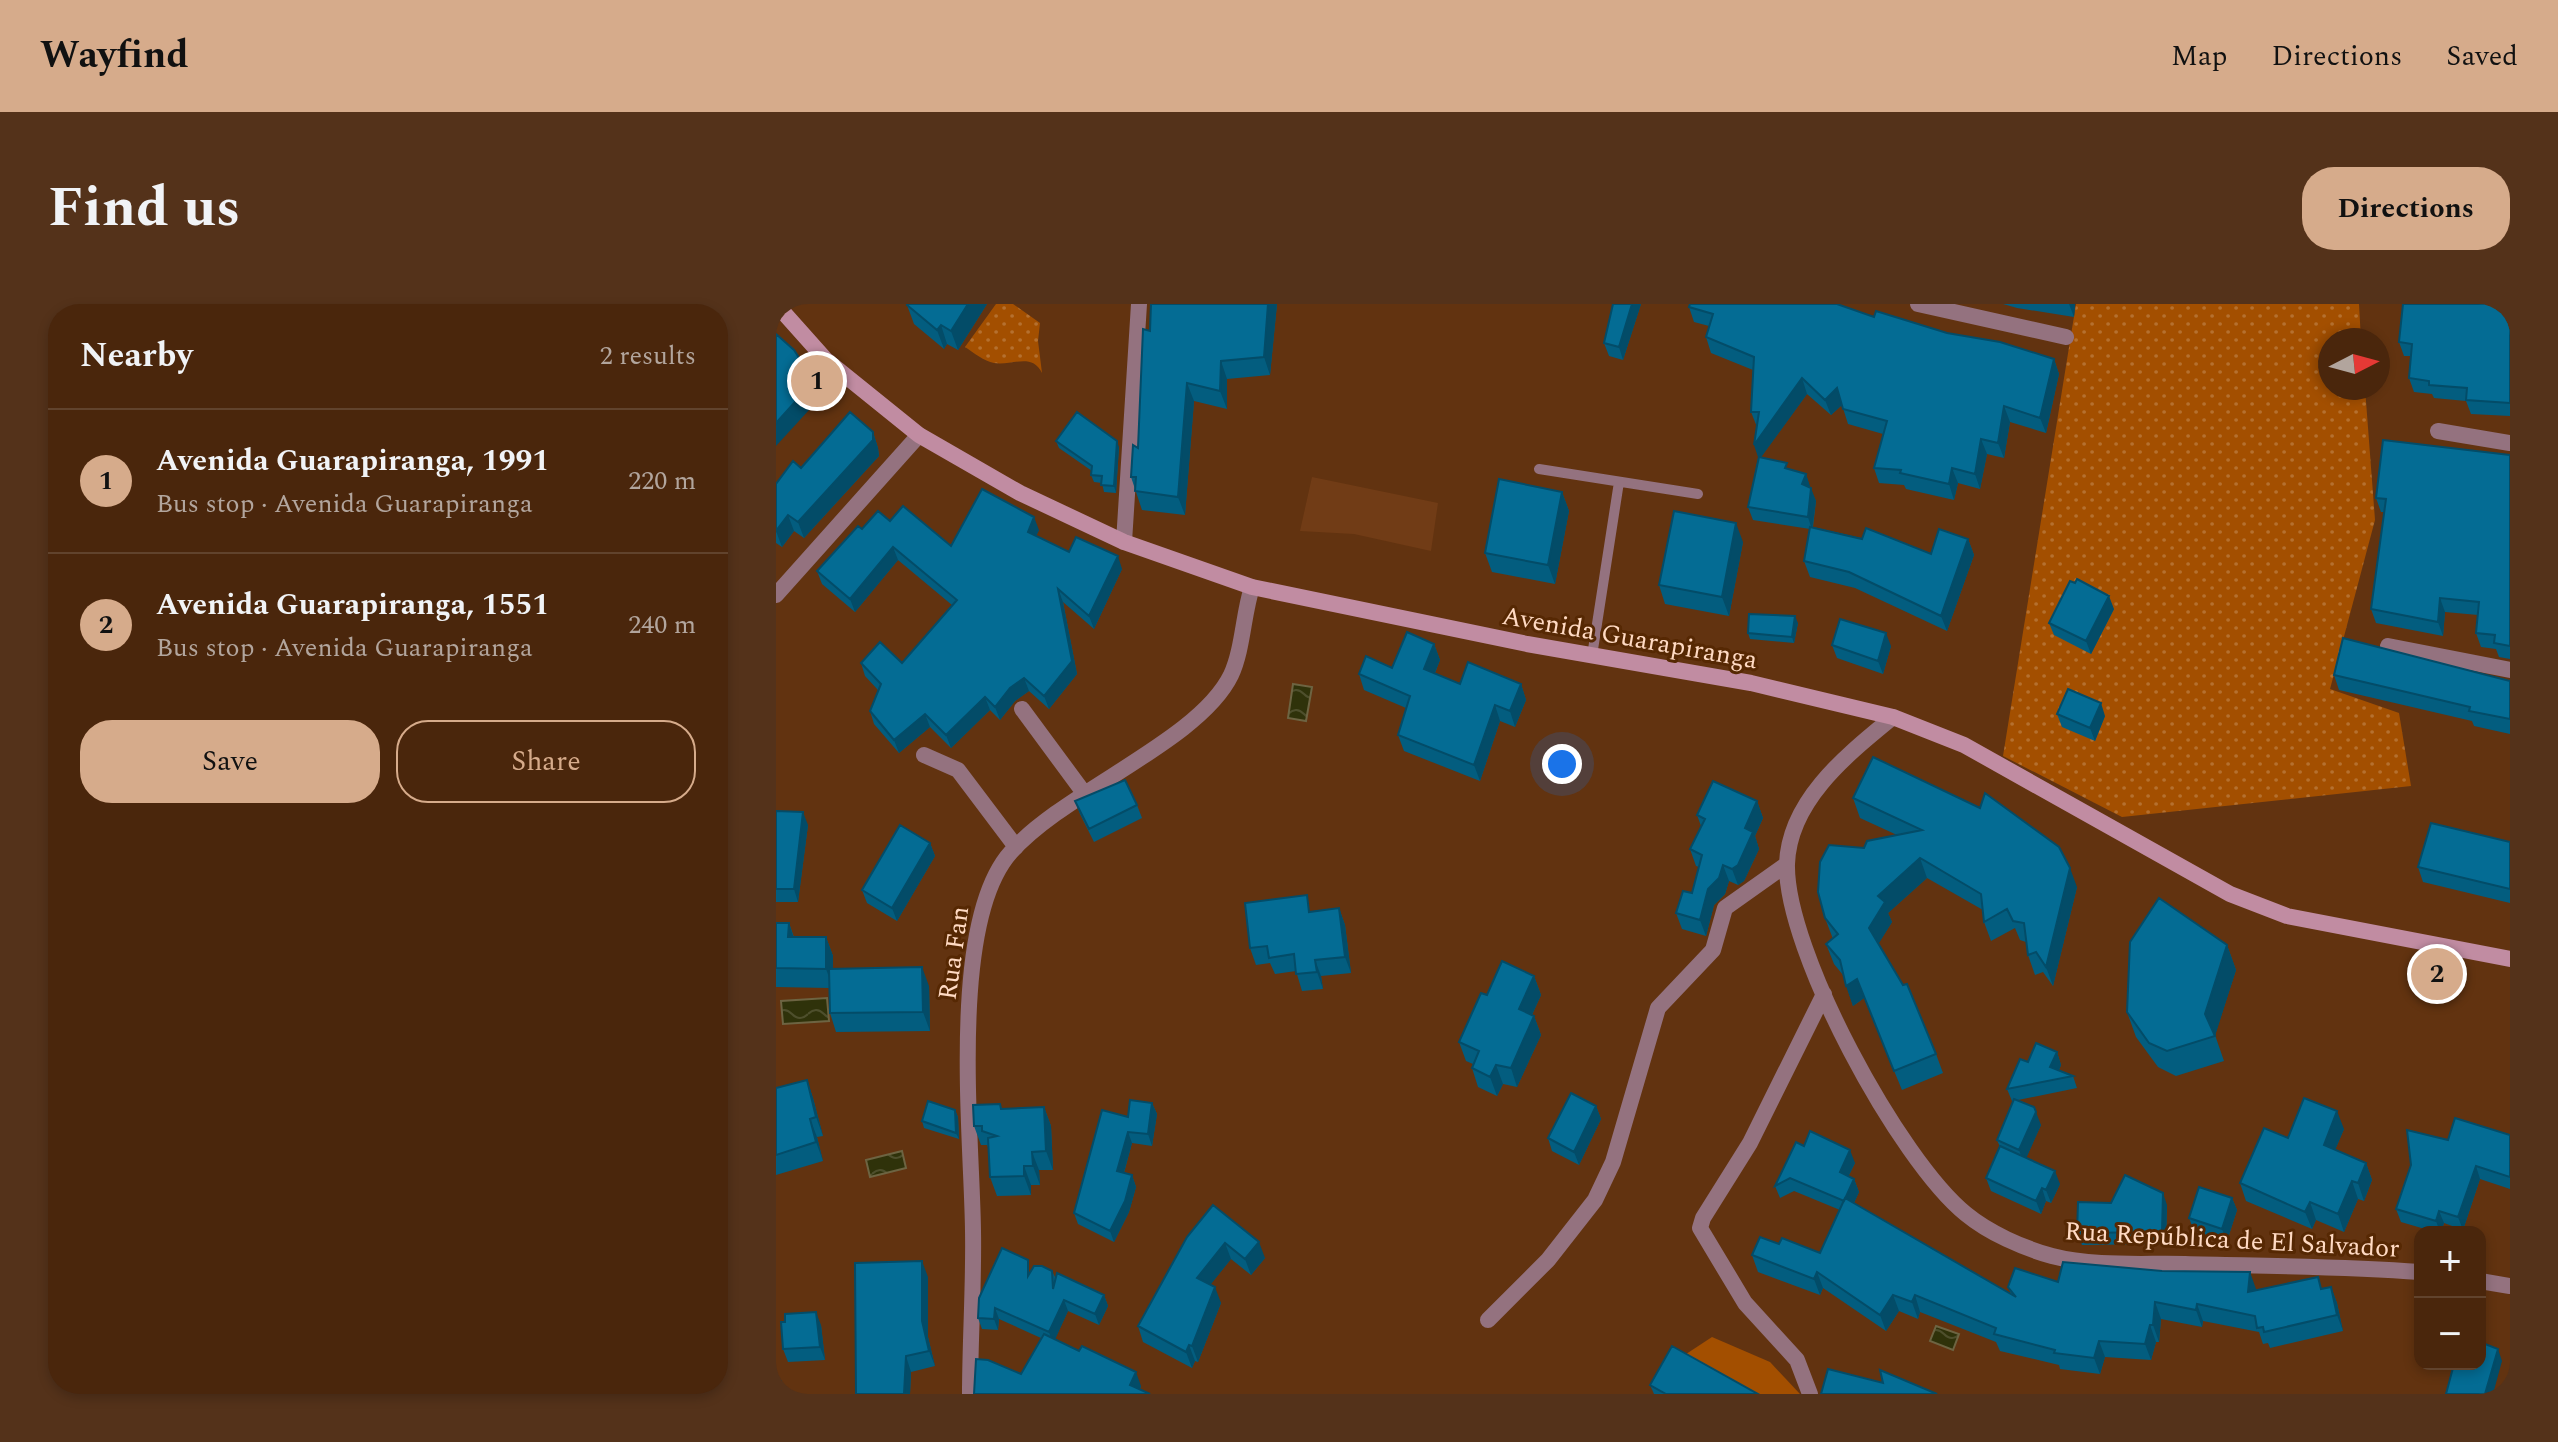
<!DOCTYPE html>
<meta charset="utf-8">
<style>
:root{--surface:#4a260c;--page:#54321a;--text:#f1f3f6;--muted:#b2a59d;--line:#61432d;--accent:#d6ab8b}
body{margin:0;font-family:Spectral,serif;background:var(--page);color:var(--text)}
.controls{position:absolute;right:24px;bottom:24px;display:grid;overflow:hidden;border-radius:16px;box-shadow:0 4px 12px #0003}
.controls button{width:72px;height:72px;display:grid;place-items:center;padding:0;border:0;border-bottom:2px solid var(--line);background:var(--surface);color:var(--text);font:40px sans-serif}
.compass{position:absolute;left:1542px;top:24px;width:72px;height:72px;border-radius:50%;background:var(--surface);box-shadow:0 4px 12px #0003;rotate:84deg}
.you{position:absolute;left:786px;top:460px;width:28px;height:28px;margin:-20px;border:6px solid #fff;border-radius:50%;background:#1a73e8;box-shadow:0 0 0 12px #1a73e833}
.badge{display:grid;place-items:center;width:52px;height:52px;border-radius:50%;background:var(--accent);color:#111;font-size:26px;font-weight:700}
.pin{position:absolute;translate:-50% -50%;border:4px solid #fff;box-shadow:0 2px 8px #0006}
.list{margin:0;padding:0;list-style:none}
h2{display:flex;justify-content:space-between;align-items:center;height:104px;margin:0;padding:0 32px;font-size:34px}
h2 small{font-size:26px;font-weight:400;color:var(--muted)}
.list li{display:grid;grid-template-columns:52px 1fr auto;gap:24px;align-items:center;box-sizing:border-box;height:144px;padding:0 32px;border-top:2px solid var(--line)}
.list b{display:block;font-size:30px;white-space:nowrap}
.list p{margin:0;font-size:26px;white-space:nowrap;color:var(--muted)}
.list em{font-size:26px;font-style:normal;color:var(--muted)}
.actions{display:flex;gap:16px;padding:24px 32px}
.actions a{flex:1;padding:18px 0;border:2px solid var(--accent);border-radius:32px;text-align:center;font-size:28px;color:var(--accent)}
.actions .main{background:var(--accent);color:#111}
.map{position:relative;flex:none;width:1734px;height:1090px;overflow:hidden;border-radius:32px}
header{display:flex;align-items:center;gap:48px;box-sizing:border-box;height:112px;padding:0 40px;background:var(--accent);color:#111}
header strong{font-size:38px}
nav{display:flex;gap:44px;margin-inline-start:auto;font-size:28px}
.intro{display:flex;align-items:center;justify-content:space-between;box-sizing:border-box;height:192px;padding:0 48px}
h1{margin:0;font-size:56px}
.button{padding:20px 36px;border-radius:32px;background:var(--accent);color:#111;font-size:28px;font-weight:700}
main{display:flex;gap:48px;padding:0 48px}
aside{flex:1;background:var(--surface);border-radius:32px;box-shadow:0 4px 12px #0003}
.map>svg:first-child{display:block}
.built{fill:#713c16}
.green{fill:#a34f00}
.park{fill:url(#park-dots)}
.water{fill:url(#water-waves);stroke:#6d6442;stroke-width:2}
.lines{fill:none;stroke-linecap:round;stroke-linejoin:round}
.service{stroke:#94727f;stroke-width:10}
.minor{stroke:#94727f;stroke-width:16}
.secondary{stroke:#c18ca2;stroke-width:16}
.wall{fill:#035d7f}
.shaded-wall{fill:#034c68}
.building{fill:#046c94;stroke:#034c68;stroke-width:2}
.labels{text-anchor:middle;stroke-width:6;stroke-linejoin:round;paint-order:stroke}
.street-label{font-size:26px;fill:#ffdac3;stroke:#562803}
</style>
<header>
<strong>Wayfind</strong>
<nav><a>Map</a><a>Directions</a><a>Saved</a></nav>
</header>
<div class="intro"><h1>Find us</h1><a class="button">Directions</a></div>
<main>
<aside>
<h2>Nearby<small>2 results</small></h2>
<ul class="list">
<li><span class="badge">1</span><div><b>Avenida Guarapiranga, 1991</b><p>Bus stop · Avenida Guarapiranga</p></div><em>220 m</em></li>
<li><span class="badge">2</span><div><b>Avenida Guarapiranga, 1551</b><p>Bus stop · Avenida Guarapiranga</p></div><em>240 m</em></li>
</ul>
<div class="actions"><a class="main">Save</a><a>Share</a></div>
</aside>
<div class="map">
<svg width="1734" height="1090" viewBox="0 0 1734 1090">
<defs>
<pattern id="park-dots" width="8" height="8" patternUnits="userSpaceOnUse" patternTransform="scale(2)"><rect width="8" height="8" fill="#a34f00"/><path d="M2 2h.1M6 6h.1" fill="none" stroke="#b5702f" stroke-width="1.8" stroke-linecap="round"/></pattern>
<pattern id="water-waves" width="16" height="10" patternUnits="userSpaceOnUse" patternTransform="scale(2)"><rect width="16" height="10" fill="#2f320a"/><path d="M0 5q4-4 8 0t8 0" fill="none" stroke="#4e4f2c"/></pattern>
</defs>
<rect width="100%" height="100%" fill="#623310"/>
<path class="built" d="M536,173L662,199L655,247L578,230L524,227Z"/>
<path class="green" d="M936,1033L994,1058L1024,1090H965L901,1056Z"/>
<path class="park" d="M220,0H237L264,19L262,37L266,69C256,48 236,62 218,59C208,57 198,49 189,43Z
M1300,0H1583L1585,36H1554V84H1589L1599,216L1554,385L1623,409L1635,482L1346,513L1227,452Z"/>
<path class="water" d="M517,380L536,383L530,417L512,414Z
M51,694L53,717L7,720L5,697Z
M126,847L130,864L94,873L90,856Z
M1160,1022L1183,1030L1177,1046L1154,1037Z"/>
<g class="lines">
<path class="service" d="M763,165L922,190
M816,352L843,178"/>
<path class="minor" d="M1142,0L1290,33
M1662,127L1734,139
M348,238L363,0
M0,291L143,131
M1612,342L1734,366
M246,405L308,489
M1117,413C1072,450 1013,496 1011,560C1009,646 1123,856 1190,910C1213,929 1247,944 1276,952C1318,963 1366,959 1409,960C1488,962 1565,962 1644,968
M148,451L182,466L240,543
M1704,977L1734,982
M712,1016L772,956L819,896L837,858L882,704L937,646L949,604L1011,560
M194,1090C194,1036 198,981 197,927C196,833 172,618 235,548C289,487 423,437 455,371C467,345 467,311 476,283
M1034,1090L1021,1056L969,999L924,924L927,914L974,839L1048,690"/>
<path class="secondary" d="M0,0L50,56L143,131L244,189L348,238L476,283L751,340L975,379L1117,413L1188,441L1454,590L1511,612L1734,655"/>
</g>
<path class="wall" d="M211,0L182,46L171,40L168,45L138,20L131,1Z
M501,0L494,71L451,75V105L418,97L409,211L366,206L355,173L362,144L374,27Z
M837,0H865L847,56L833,52L828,39Z
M1227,0H1299L1298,13L1241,4Z
M1734,0V112L1695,110L1690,97L1658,94L1656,90L1638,88L1633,74L1635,52H1628L1623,38Z
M913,3L1098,13L1171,29L1278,55L1283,70L1270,129L1234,118L1228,154L1211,150L1204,185L1182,179L1178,196L1130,185L1128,181L1103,179L1098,164L1107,130L1072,120L1066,101L1055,111L1031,90L985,153L1013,165L1030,170L1034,184L1040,197L1037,223L1155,250L1192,235L1198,251L1171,327L1079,284L1034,273L1028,257L1034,225L977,216L972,203L982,154L981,123L975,108L977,66L935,49L930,33L933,22L918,18Z
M97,128L102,144L103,152L28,234L18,227L6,243L0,239V180L25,164Z
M280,137L343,143L340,189L328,188L326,179L318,178L315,171L316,167L283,144Z
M1734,151V355L1723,353L1720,345L1705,343L1700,329L1702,311L1669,308L1667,332L1600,319L1595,305L1608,208H1605L1600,194Z
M786,188L793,207L779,280L716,268L709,249Z
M114,217L175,242L263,226L260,232L293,248L346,265L318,325L287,298L301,370L273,405L253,387L239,397L224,416L214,406L175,444L154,423L123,449L98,420L94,407L102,386L89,372L85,359H126L176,301L122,256L79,308L46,280L41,267L86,225Z
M967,238L953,312L889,300L883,281Z
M1338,305L1315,350L1278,331L1273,319Z
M1022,319L1018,339L974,335L972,329Z
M658,340L664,356L659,369L684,380H745L750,396L739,423L724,417L704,477L628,447L622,431L630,404L588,386L583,370L616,364Z
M1056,341L1115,342L1107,370L1061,354Z
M1558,371L1734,377V430L1698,422L1696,417L1563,386Z
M1281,410L1329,412L1319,437L1286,423Z
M1077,494L1301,583L1277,682L1267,668L1259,671L1252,651L1250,638L1244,636L1239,624L1215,637L1208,618L1207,606L1151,574L1112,609L1116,618L1102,640L1160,750L1167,769L1126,786L1088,694L1077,702L1067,671L1058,660L1050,640L1057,635L1049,614L1088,544L1121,531L1084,514Z
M299,497L361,501L366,514L318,538L304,510Z
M981,497L987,514L979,532L983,545L968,577L962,581L953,577L949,590L938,601L930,632L906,625L900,609L916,589L923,563L920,562L914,545L925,522L921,511Z
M0,507L32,521L22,598H0Z
M1734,538V599L1647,578L1642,563Z
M154,539L159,552L121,617L91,599L86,586Z
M563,604L569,621L575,669L545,672L547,685L526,687L520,667L499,670L494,659L480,661L474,644L537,607Z
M0,619H13L18,633H50L57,652V664L153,682L154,727L60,728L54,709L53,684L0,683Z
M1451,641L1460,666L1439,731L1448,757L1400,772L1382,763L1360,733L1351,708Z
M758,672L765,691L756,711L758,712L765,731L741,783L727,780L721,792L702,783L696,764L697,760L690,757L683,738L711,691Z
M1281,748L1285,761L1283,766L1297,772L1301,784L1242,796L1265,821L1250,854L1284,880L1275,899L1270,897L1265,910L1215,887L1210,874L1224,843L1221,836L1238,797H1236L1231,785L1252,758Z
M31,776L37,794L47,832L41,833L47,857L0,871V784Z
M376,799L381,810L376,842L356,839L348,869L356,871L360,883L353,908L338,938L302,920L298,909L352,813Z
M224,800L226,805L268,803L275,822L277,866H263L264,881H255V891L221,892L214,873L213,845L211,841H205L198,822Z
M820,802L825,815L803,861L776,847L772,834Z
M179,806L182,813L183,835L148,824L146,817Z
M1568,825L1559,846L1590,859L1596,876L1588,897L1582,895L1568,928L1540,916L1536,925L1470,897L1464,879L1512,834Z
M1734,831V885L1704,875L1687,926L1668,919L1665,928H1659L1625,918L1620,905L1672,836Z
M1028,842L1079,859L1072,873L1078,875L1083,888L1078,899L1235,990L1232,983L1282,978L1480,985V986L1546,985L1555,983L1561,999L1567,1027L1494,1044L1492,1039L1487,1040L1483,1028L1427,1017L1426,1023L1385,1015L1383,1038H1380L1375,1056L1329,1053L1324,1070L1284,1065L1283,1061L1224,1047L1220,1038L1144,1008L1142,1015L1123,1007L1110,1027L1047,984L1044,991L982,968L976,951L1003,940L1044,949L1064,906L1018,887L1004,894L999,882Z
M1456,894L1461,906L1451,937L1418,927L1413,914Z
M437,901L489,954L475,971L455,955L434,981L445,999L422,1058L419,1057L416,1064L367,1038L362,1022Z
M1391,901L1390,940L1306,941L1301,929Z
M256,966L276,967L280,975L328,991L332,1002L323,1021L292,1007L279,1035L365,1082L364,1085L245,1070L265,1034L223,1015L222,1026L206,1025L202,1014Z
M152,973V1033L159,1062L135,1068L134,1090H80Z
M45,1021L49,1056L12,1058L7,1045Z
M874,1081L982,1090H878Z"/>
<path class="shaded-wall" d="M192,0H211L182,46L175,27Z
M492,0H501L494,71L488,53Z
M856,0H865L847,56L843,43Z
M1293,0H1299L1298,13Z
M165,21L171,40L168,45L161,26Z
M1278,55L1283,70L1270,129L1264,114Z
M445,57L451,75V105L444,87Z
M1026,74L1031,90L983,156L978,141Z
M38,77L44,94L0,142V119Z
M411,79L418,97L409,211L402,193Z
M1061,84L1067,100L1055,111L1049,96Z
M1228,102L1234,118L1228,154L1222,139Z
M97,128L102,144L103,152L28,234L22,218Z
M1205,135L1211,150L1204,185L1199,170Z
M341,137L343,143L340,189L338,182Z
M1176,164L1182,179L1178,196L1173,180Z
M1030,170L1034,182L1030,193L1026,180Z
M1035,184L1040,197L1036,226L1032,213Z
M786,188L793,207L779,280L772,261Z
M12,211L18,227L6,243L0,227Z
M258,213L263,226L256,241L252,228Z
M960,219L967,238L953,312L946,293Z
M1192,235L1198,251L1171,327L1165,312Z
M117,243L122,256L79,308L74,295Z
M342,252L346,265L318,325L313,312Z
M282,285L287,298L301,370L273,405L268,392Z
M1333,292L1338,305L1315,350L1310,337Z
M1664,294L1669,308L1667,332L1662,318Z
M1019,312L1022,319L1018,339L1016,333Z
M1110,329L1115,342L1107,370L1102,357Z
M658,340L664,356L654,381L648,365Z
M248,374L253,387L239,397L224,416L219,403L234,384Z
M745,380L750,396L739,423L734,407Z
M209,393L214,406L175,444L170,431Z
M1325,399L1329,412L1319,437L1314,424Z
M719,401L724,417L704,477L698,461Z
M149,410L154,423L123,449L118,436Z
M981,497L987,514L979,532L983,545L968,577L962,581L956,565L969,524Z
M27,508L32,521L22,598L18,585Z
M154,539L159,552L121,617L116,604Z
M1144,554L1151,574L1112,609L1116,618L1100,644L1093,624L1102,592Z
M947,561L953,577L949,590L938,601L930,632L924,616L932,585Z
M1294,564L1301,583L1277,682L1270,663Z
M563,604L569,621L575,669L569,653Z
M13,619L19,638L12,633Z
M50,633L57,652V684L50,665Z
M1451,641L1460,666L1439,732L1429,710Z
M539,656L545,672L547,685L541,668Z
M146,663L153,682L154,727L147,708Z
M758,672L765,691L750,724L743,705Z
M1081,675L1088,694L1077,702L1070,682Z
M758,712L765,731L741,783L735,764Z
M1281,748L1285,761L1279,776L1274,763Z
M720,761L727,780L721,792L714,773Z
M31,776L37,794L47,832L40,813Z
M376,799L381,810L376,842L372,830Z
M820,802L825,815L803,861L798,848Z
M268,803L275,822L277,866L270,847Z
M179,806L182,813L183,835L180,829Z
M1561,807L1568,825L1554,858L1548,841Z
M1260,808L1265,821L1248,859L1243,846Z
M34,815L41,833L47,857L40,838Z
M352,828L356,839L345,879L341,867Z
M1074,846L1079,859L1068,881L1064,868Z
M256,848L263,866L264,881L257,862Z
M1590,859L1596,876L1588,897L1582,879Z
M248,862L255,881V891L248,872Z
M1700,862L1704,875L1687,926L1682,913Z
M1279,867L1284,880L1275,899L1270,886Z
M356,871L360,883L353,908L338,938L334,927Z
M1078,875L1083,888L1073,910L1068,897Z
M1576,877L1582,895L1568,928L1562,910Z
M1266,884L1270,897L1265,910L1260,897Z
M1387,889L1391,901L1390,940L1386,928Z
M1456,894L1461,906L1451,937L1446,925Z
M1534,898L1540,916L1536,925L1529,908Z
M1663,907L1668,919L1665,928H1664L1660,917Z
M483,938L489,954L475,971L469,955Z
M449,939L455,955L427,990L421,974Z
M146,957L152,973V1033L159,1062L153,1047L146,1017Z
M1041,968L1047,984L1044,991L1038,975Z
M1474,968L1480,985L1478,1004L1472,988Z
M439,983L445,999L422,1058L416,1042Z
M1555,983L1561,999L1567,1027L1561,1011Z
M328,991L332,1002L323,1021L319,1010Z
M1117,991L1123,1007L1110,1027L1104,1011Z
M1139,991L1144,1008L1142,1015L1136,998Z
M288,996L292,1007L277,1040L273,1028Z
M1379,998L1385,1015L1383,1038L1377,1021Z
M1421,1000L1427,1017L1426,1023L1420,1006Z
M219,1004L223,1015L222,1026L218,1015Z
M40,1008L45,1021L49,1056L44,1043Z
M1374,1021L1380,1038L1375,1056L1369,1040Z
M1323,1037L1329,1053L1324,1070L1318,1054Z
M413,1041L419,1057L416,1064L410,1048Z
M1722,1045L1726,1057L1717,1090H1709Z
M130,1052L135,1068L134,1090H128Z
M360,1068L365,1082L362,1090L354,1081Z
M5,1077L10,1090H3Z"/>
<path class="building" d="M132,0H192L175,27L165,21L161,26L131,1Z
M375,0H492L488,53L445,57L444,87L411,79L402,193L359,187L360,173H355L357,141L362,144L367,25L374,27Z
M837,0H856L843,43L828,39Z
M914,0H1061L1098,13L1100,7L1171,29L1224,38L1278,55L1264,114L1228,102L1222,139L1205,135L1199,170L1176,164L1173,180L1124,169L1125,166L1098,164L1111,117L1067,105L1061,84L1049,96L1026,74L978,141L983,108H975L978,53L930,33L937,10L913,3Z
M1627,0H1734V99L1690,96L1691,84L1653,81V77L1633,74L1636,40L1623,38Z
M0,30L18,46L38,77L0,119Z
M74,108L97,128V136L22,218L12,211L0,227V180L17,157L25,164Z
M301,108L341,137L338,182L325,181L326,172L315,171L316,162L280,137Z
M1607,136L1734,151V342L1718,339L1719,331L1700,329L1703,298L1664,294L1662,318L1595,305L1610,195L1600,194Z
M983,153L1011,159L1009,164L1030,170L1026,180L1035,184L1032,213L972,203Z
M723,175L786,188L772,261L709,249Z
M206,185L258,213L252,228L293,248L300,233L342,252L313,312L282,285L296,357L268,392L248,374L234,384L219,403L209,393L170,431L149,410L118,436L94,407L105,380L85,359L104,338L126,359L181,296L117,243L74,295L41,267L82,222L86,225L102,207L114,217L127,202L175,242Z
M898,207L960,219L946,293L883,281Z
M1034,223L1086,235L1090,224L1155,250L1163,225L1192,235L1165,312L1073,268L1028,257Z
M1301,275L1333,292L1310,337L1273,319L1294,277L1299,279Z
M973,310L1019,312L1016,333L972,329Z
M1064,315L1110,329L1102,357L1056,341Z
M631,328L658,340L648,365L684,380L692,358L745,380L734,407L719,401L698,461L622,431L634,392L583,370L590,352L616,364Z
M1567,334L1734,377V415L1693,407L1694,403L1558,371Z
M1292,385L1325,399L1314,424L1281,410Z
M1097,453L1204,504L1209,489L1283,543L1294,564L1270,663L1260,648L1252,651L1248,619L1237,617L1231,605L1208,618L1205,590L1144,554L1102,592L1109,598L1093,624L1127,681L1131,680L1160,750L1118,767L1081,675L1070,682L1064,656L1050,640L1062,630L1049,614L1042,588L1044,558L1053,541L1088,544L1091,537L1146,526L1077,494Z
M349,476L361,501L313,525L299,497Z
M937,477L981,497L969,524L977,528L962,561L956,565L947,561L943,574L932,585L924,616L900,609L907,587L916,589L926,551L914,545L929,515L921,511Z
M0,507L27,508L18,585H0Z
M1655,519L1734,538V585L1642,563Z
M124,521L154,539L116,604L86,586Z
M531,591L533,608L563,604L569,653L539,656L541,668L520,670L518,650L493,654L491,642L474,644L469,599Z
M1383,594L1451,641L1429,710L1439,732L1391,747L1373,739L1351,708L1354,638Z
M0,619H13L12,633H50V665L0,664Z
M726,657L758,672L743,705L758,712L735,764L720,761L714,773L696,764L703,747L683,738L705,689L711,691Z
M146,663L147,708L54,709L53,665Z
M1260,739L1281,748L1274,763L1297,772L1231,785L1244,755L1252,758Z
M31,776L40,813L34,815L40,838L0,851V784Z
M795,789L820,802L798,848L772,834Z
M1528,794L1561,807L1548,841L1590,859L1582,879L1576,877L1562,910L1534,898L1529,908L1464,879L1488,824L1512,834Z
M1238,795L1258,803L1260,808L1243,846L1221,836Z
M354,796L376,799L372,830L352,828L341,867L356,871L349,897L334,927L298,909L326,806L352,813Z
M152,797L179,806L180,829L146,817Z
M224,800L225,805L268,803L270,847L256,848L257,862H248V872L214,873L212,834L221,832L206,827V822H198L197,801Z
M1679,814L1734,831V873L1700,862L1682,913L1663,907L1660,917L1620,905L1635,861L1631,826L1672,836Z
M1034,827L1074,846L1064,868L1078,875L1068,897L1014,874L999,882L1020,838L1028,842Z
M1224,842L1279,867L1270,886L1266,884L1260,897L1210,874Z
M1349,871L1387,889L1386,928L1301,929L1302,898L1335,899Z
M1423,883L1456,894L1446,925L1413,914Z
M1069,894L1240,993L1232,983L1239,964L1282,978L1287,958L1386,967L1474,968L1472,988L1542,973L1545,985L1555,983L1561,1011L1488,1028L1487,1023L1481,1024L1479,1012L1421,1000L1420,1006L1379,998L1377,1021H1374L1369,1040L1323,1037L1318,1054L1278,1049L1279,1046L1218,1030L1220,1024L1139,991L1136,998L1117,991L1104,1011L1041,968L1038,975L976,951L984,933L1003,940L1006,934L1044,949Z
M437,901L483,938L469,955L449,939L421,974L439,983L416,1042L413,1041L410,1048L362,1022L411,933Z
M226,944L252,956V972L258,962H266L276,967L277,985L281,969L328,991L319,1010L288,996L273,1028L219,1004L218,1015L202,1014L203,994Z
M146,957V1017L153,1047L130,1052L128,1090H80L79,959Z
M40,1008L44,1043L7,1045L5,1018H9V1010Z
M268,1030L303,1047L306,1042L360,1068L354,1081L374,1090H198L200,1055L212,1056L245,1070Z
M1704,1038L1722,1045L1709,1090H1670L1678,1060H1704Z
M896,1042L982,1090H890L874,1081Z
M1052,1065L1107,1079L1104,1066L1161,1090H1045Z
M0,1076L5,1077L3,1090H0Z"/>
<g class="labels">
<g class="street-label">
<text transform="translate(854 333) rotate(10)" y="9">Avenida Guarapiranga</text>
<text transform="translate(177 649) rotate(-82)" y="9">Rua Fan</text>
<text transform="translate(1456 935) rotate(3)" y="9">Rua República de El Salvador</text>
</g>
</g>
</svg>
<div class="controls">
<button>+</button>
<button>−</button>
</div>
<svg class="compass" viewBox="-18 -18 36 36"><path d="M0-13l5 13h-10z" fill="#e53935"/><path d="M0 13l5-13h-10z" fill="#b2a59d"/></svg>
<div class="you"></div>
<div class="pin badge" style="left:41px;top:77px">1</div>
<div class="pin badge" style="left:1661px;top:670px">2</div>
</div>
</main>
